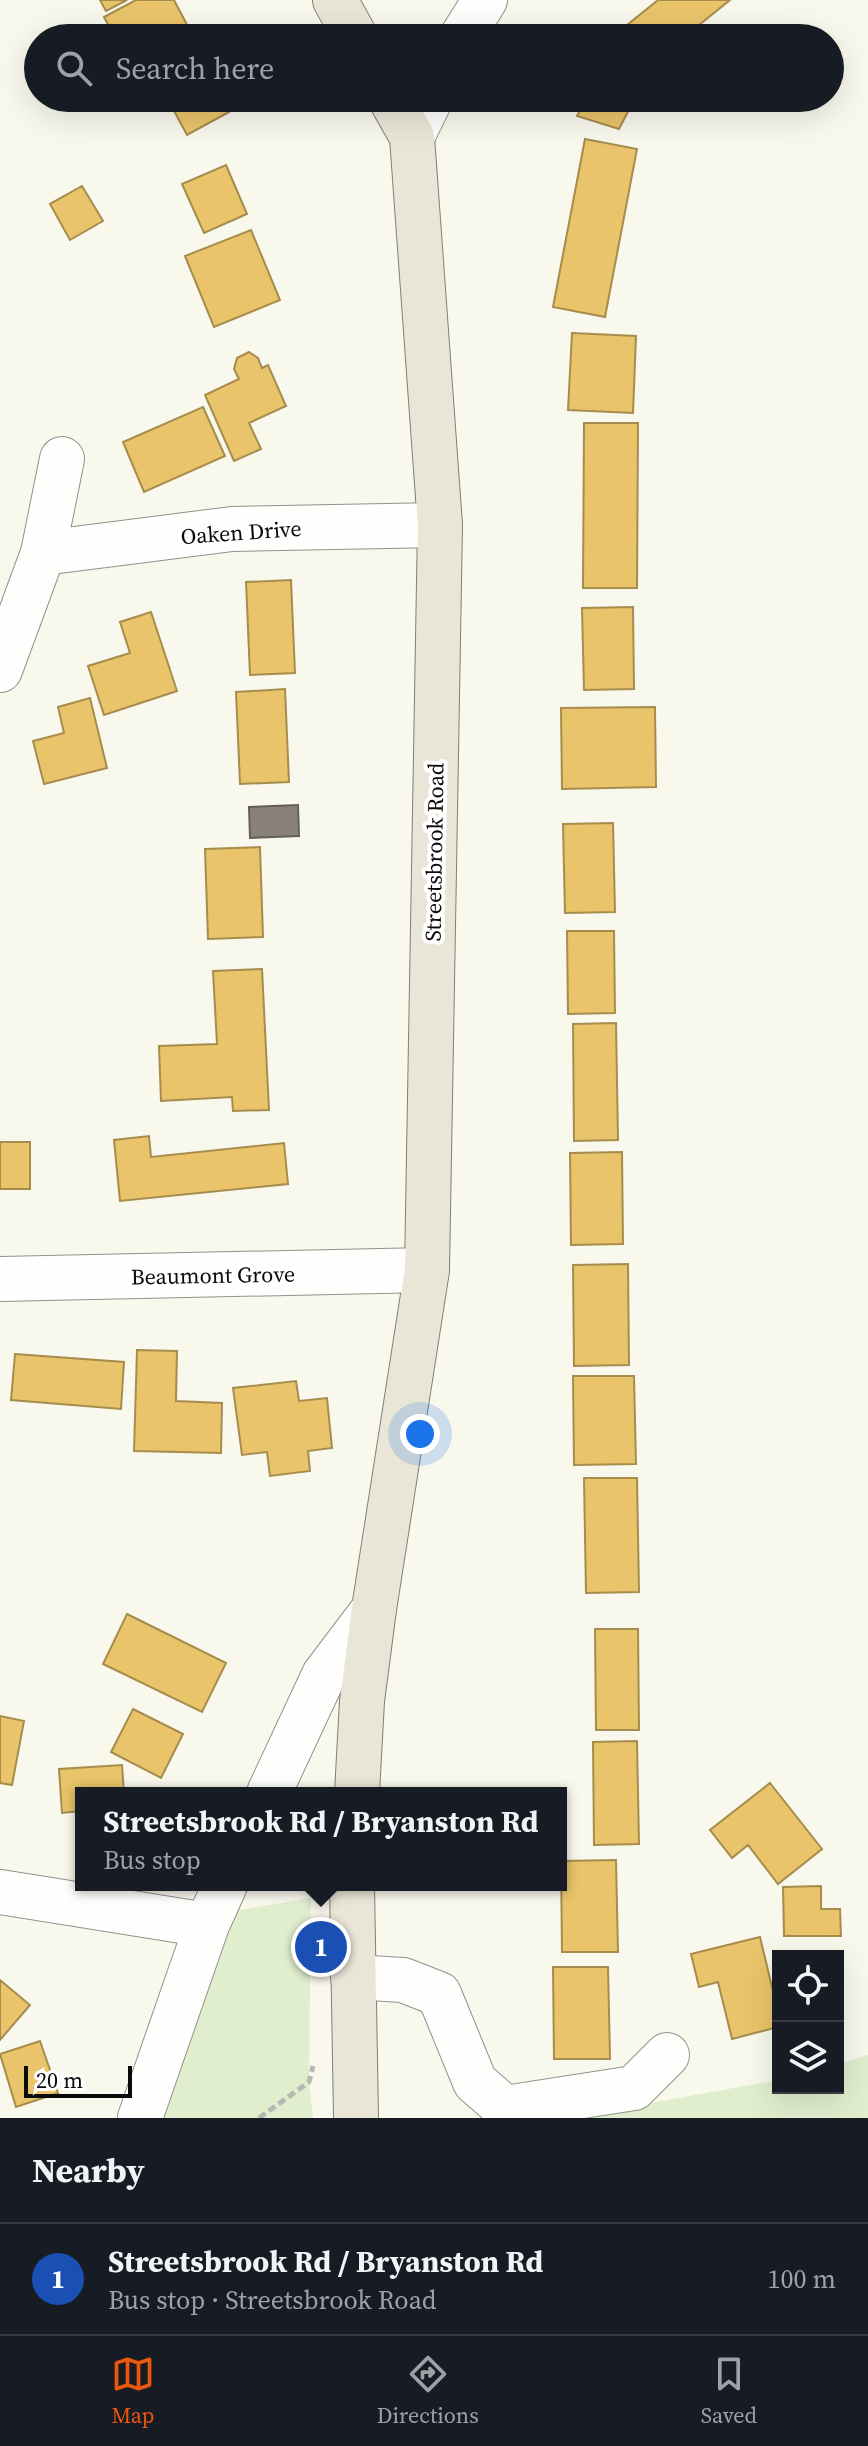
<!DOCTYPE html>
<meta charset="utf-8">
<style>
:root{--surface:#171b24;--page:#242831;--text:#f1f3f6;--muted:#9ea1a6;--line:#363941;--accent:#ea580c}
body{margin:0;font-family:"Source Serif 4",serif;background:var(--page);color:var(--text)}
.controls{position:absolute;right:24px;bottom:24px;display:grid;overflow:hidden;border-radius:0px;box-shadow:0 8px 32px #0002}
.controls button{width:72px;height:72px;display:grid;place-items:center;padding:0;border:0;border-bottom:2px solid var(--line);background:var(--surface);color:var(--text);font:40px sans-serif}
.scale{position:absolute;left:24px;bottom:20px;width:108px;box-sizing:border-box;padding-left:8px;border:4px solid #0a0a0a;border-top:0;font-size:22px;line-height:28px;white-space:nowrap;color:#0a0a0a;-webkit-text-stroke:6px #fff;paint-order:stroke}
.you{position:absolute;left:420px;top:1434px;width:28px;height:28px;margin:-20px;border:6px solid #fff;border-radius:50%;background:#1a73e8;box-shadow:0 0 0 12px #1a73e833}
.badge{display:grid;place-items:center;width:52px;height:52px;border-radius:50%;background:var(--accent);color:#fff;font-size:26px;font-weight:700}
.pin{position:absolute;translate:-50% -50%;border:4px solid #fff;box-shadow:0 2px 8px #0006}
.popup{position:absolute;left:75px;top:1787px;width:492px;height:104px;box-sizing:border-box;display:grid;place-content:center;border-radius:0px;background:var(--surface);filter:drop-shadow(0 2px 6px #0005);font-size:26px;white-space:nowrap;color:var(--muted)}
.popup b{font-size:30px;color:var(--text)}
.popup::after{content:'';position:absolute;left:50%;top:100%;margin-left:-16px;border:16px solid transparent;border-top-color:var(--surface)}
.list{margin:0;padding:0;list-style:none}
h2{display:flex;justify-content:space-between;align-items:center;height:104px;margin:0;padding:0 32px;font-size:34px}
h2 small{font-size:26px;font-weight:400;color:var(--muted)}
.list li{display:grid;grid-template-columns:52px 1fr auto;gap:24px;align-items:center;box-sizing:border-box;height:112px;padding:0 32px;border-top:2px solid var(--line)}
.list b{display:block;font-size:30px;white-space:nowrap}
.list p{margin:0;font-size:26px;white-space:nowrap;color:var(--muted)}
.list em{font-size:26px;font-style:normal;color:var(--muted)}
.icon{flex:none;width:44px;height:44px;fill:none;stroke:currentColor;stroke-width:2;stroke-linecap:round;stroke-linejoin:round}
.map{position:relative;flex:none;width:868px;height:2118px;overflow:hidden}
.search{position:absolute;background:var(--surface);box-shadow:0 8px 32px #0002;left:24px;right:24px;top:24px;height:88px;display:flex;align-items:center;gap:20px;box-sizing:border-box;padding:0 28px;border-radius:44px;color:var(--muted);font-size:30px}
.sheet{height:216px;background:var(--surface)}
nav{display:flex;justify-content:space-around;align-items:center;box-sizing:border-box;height:112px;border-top:2px solid var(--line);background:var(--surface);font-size:22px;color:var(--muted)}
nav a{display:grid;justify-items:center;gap:4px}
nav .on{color:var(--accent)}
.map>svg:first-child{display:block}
.green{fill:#e0eece}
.homes{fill:#e9c46a;stroke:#a68c4d;stroke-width:2}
.industry{fill:#8a817c;stroke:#645d5a;stroke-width:2}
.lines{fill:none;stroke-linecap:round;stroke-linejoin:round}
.minor-casing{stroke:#92918c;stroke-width:46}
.major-casing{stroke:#7f7e7a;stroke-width:46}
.path{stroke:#b7b7b5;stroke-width:5;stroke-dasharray:8 4;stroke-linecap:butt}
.minor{stroke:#fefefc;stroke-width:44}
.major{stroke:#eae6d7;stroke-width:44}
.labels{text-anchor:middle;stroke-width:8;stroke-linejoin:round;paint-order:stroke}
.street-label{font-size:22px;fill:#0a0a0a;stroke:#fff}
</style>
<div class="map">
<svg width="868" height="2118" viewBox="0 0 868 2118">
<rect width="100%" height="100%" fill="#f9f8ed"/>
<path class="green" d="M311,1898L309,2082L313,2118H158L222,1928L239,1910Z
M868,2055V2118H568L778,2080V2088H838V2064Z"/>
<path class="homes" d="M100,0H127L106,11Z
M136,0H174L194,38H115L104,17Z
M658,0H730L683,38H617L621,30Z
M167,98H221L229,112L187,135Z
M586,98H635L619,129L577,116Z
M585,139L637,149L605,317L553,307Z
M226,165L247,214L204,233L182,184Z
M82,186L103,221L70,240L50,204Z
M251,230L280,300L214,327L185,256Z
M572,333L636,336L633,413L568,410Z
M249,352L258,358L262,368L268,365L286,406L249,423L261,449L234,461L205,395L239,379L234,369L237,358Z
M203,407L225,456L144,492L123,442Z
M584,423H638L637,588H583Z
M291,580L295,673L250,675L246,582Z
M633,607L634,689L584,690L582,608Z
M151,612L177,691L104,715L88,666L130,653L120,622Z
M285,689L289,782L240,784L236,692Z
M90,698L107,768L44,784L33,741L64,733L58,707Z
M655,707L656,787L562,789L561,708Z
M613,823L615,912L565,913L563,824Z
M260,847L263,937L208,939L205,849Z
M567,931H614L615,1013L568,1014Z
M262,969L269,1110L233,1111L232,1097L161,1101L159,1046L217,1044L213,971Z
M616,1023L618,1140L574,1141L573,1024Z
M149,1136L151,1157L284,1143L288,1184L120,1201L114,1140Z
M0,1142H30V1189H0Z
M622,1152L623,1244L571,1245L570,1153Z
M628,1264L629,1365L574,1366L573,1265Z
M137,1350L177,1351L176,1401L222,1403L221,1453L134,1451Z
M15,1354L124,1362L121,1409L11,1400Z
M573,1376H634L636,1464L574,1465Z
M296,1381L299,1401L327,1398L332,1448L308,1451L310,1471L270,1476L267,1452L242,1455L233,1388Z
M584,1478H637L639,1592L586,1593Z
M127,1614L226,1663L202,1712L103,1664Z
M595,1629H638L639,1730H596Z
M133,1709L183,1734L161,1778L111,1752Z
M0,1716L24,1721L12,1785L0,1783Z
M637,1741L639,1844L594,1845L593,1742Z
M122,1765L124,1793H81V1811L62,1813L59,1769Z
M770,1783L822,1849L778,1884L748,1845L732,1858L710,1830Z
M616,1860L618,1952H562L561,1861Z
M821,1886V1909H840L841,1936H784L783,1887Z
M760,1937L778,2012V2027L732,2039L718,1982L699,1987L691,1954Z
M553,1967H608L610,2059H554Z
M0,1980L30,2005L0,2040Z
M40,2041L58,2093L16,2107L0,2054Z"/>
<path class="industry" d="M298,805L299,836L250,838L249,807Z"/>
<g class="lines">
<g class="minor-casing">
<path id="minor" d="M461,38L485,0
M412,137L431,98
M43,553L62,459
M0,670L43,553L232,529L440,525
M0,1279L427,1270
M269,1793L324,1675L374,1609
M0,1892L207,1925
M353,1977L403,1980L439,1994L475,2082L505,2108L634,2088L667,2055
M140,2118L207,1925L225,1885"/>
</g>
<g class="major-casing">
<path id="major" d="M335,0L356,38
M357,1793L362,1701L374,1609L427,1270L440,525L412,137L390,98
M352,1885L356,2118"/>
</g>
<path class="path" d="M259,2118L309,2082L313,2066"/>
<use href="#minor" class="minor"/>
<use href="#major" class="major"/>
</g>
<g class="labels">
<g class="street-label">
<text transform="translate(241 532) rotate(-4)" y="8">Oaken Drive</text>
<text transform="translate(434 852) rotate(-89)" y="8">Streetsbrook Road</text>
<text transform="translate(213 1275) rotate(-1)" y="8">Beaumont Grove</text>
</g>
</g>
</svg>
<div class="controls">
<button><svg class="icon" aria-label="locate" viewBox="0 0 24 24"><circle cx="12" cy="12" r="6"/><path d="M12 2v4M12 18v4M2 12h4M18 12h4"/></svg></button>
<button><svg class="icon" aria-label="layers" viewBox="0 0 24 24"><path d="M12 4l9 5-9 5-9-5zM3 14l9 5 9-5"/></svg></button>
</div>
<div class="scale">20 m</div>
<div class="you"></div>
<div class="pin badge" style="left:321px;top:1947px;background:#1a4fb4">1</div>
<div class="popup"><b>Streetsbrook Rd / Bryanston Rd</b>Bus stop</div>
<div class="search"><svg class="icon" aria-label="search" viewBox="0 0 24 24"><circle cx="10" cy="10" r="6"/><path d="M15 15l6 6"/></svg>Search here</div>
</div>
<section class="sheet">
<h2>Nearby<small></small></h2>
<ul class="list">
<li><span class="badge" style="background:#1a4fb4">1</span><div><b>Streetsbrook Rd / Bryanston Rd</b><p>Bus stop · Streetsbrook Road</p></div><em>100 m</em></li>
</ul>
</section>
<nav>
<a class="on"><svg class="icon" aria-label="map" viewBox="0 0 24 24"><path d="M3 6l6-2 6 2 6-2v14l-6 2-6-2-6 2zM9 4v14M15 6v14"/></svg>Map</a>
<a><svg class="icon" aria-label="directions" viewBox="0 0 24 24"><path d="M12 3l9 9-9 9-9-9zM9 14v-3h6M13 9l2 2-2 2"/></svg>Directions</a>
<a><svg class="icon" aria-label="saved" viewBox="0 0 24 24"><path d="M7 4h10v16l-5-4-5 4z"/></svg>Saved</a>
</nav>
